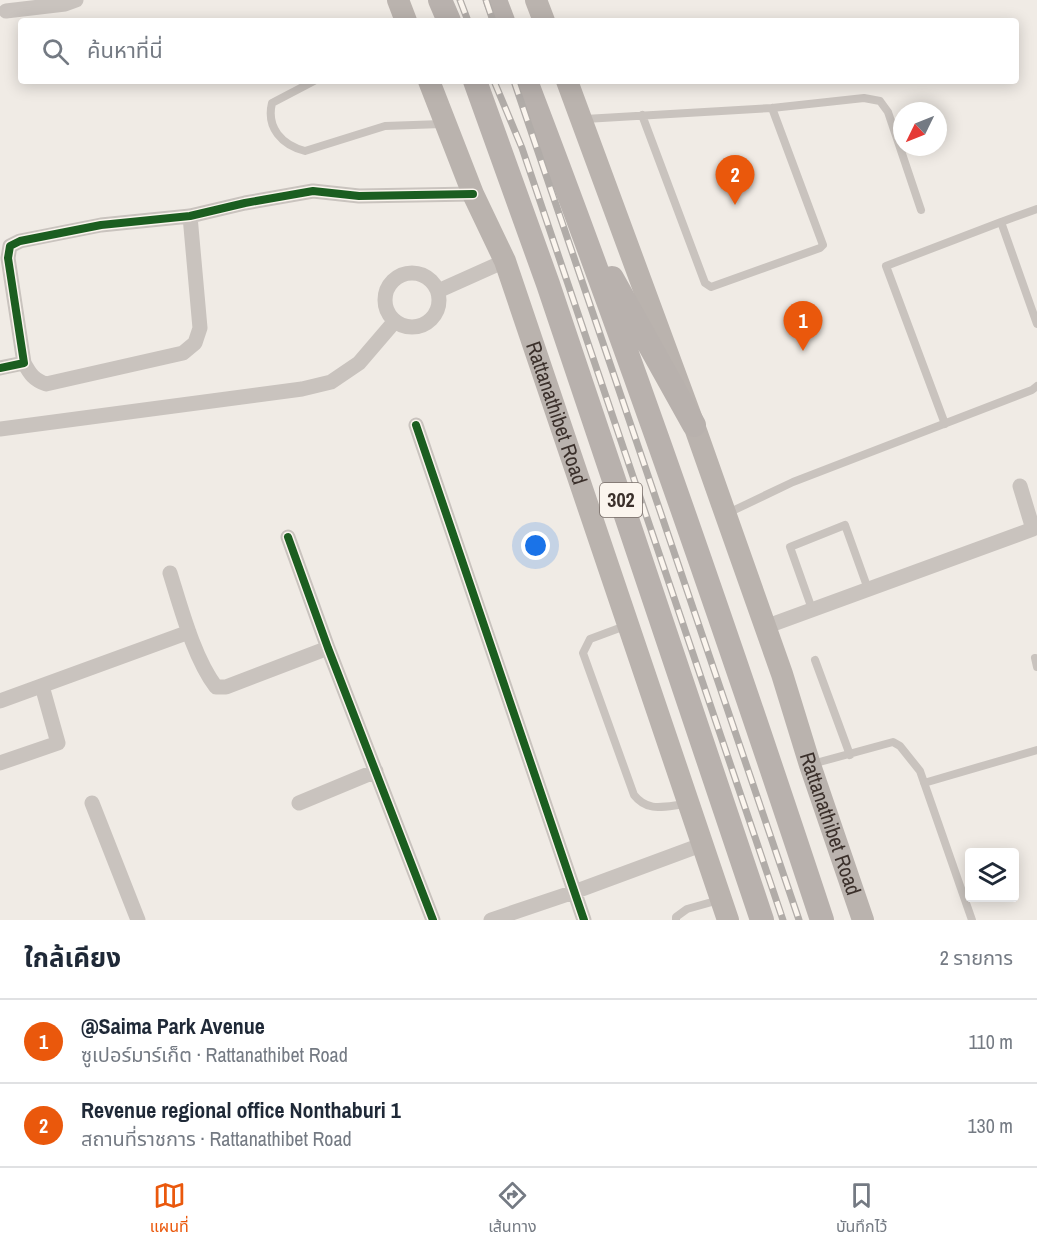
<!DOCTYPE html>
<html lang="th">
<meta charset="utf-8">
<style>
:root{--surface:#fff;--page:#f6f6f7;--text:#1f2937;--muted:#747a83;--line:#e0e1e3;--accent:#ea580c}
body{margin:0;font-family:"Archivo Narrow","Noto Sans Thai",sans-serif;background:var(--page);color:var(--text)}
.controls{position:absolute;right:18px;bottom:18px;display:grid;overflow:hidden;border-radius:6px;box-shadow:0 3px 15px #0003}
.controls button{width:54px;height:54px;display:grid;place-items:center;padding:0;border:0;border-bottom:2px solid var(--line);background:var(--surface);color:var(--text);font:30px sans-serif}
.compass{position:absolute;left:893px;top:102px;width:54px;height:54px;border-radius:50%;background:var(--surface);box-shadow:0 3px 15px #0003;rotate:227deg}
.you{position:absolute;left:536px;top:546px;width:21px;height:21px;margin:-15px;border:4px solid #fff;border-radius:50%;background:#1a73e8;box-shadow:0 0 0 9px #1a73e833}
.badge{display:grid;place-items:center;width:39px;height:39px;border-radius:50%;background:var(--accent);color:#fff;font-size:20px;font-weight:700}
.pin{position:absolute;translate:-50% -50px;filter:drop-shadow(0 2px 3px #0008)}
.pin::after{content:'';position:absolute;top:32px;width:21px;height:18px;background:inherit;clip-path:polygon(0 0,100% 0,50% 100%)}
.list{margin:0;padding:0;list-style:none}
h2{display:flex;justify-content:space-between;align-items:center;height:78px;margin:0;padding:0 24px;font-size:26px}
h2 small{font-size:20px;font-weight:400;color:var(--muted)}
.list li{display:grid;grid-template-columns:39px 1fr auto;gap:18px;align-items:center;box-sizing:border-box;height:84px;padding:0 24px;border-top:2px solid var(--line)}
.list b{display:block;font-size:22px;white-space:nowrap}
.list p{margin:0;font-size:20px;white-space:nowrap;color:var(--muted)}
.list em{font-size:20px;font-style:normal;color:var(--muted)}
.icon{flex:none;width:33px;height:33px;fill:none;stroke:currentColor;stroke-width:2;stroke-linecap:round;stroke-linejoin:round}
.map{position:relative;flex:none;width:1037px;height:920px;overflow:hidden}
.search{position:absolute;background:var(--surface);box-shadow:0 3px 15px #0003;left:18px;right:18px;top:18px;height:66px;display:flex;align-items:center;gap:15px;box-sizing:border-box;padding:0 21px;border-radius:6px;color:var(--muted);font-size:22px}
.sheet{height:246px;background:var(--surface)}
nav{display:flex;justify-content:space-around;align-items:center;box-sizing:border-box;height:84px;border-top:2px solid var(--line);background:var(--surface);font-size:16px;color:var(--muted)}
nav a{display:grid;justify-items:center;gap:3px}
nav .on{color:var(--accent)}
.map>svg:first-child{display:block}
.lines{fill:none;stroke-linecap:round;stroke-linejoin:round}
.service{stroke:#c9c3be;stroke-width:8}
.minor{stroke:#c9c3be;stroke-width:15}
.secondary{stroke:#bab3ae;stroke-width:22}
.primary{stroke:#b8b1ad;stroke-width:24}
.rail-casing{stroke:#b1aca8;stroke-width:7}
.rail{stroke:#fbf5ee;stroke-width:4.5;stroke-dasharray:14;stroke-linecap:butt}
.cycleway-casing{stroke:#fbf5ee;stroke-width:11}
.cycleway{stroke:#1b5e20;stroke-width:8}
.labels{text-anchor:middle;stroke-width:4.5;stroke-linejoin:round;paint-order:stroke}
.shield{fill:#fbf5ee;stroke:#756b66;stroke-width:1.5}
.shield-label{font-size:20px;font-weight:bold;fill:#3b302b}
.street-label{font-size:21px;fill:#3b302b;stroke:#fbf5ee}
</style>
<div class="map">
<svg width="1037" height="920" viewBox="0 0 1037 920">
<rect width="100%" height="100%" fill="#f0ebe5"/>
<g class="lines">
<path class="service" d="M314,81L272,103C266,128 282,145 305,151L385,126L442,124
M642,115L705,283L711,287L820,248L823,245L772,108
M585,119L772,108L864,98L880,101L888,112L921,210
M1037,209L1001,222L1037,324
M945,424L886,266L1001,222
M728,513L793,482L1032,390L1037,386
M812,609L790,547L845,525L868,589
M625,626L590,639L583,653L634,795C648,813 665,806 686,804
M1035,658L1037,667
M815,660L850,755
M812,764L893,742L900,746L920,771L972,920
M924,783L1037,750
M676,920V917L687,909L719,900"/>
<path class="minor" d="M6,11L65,4L76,0
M385 300a27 27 0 1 1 54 0a27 27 0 1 1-54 0Z
M438,291L505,261
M24,363C30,374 34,380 46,384L183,353L195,343L200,328L190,216
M0,368L24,363L8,258L10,246L20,241L101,225L190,216L245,203L313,191L359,196L473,194
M416,425L584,920
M0,429L302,389L331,382L359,363L395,321
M288,537L328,648L433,920
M170,573C181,608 194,658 216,687H226L328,648
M765,627L1033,529L1020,486
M0,701L189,632
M0,763L58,743L42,686
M92,803L138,920
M299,803L376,771
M491,920L574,892L701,845"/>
<g class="secondary">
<path d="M398,0L406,21"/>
<path d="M536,0L544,21"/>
<path id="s1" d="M429,81L473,194L505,261L728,920"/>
<path id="s2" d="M567,81L694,425L782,674L810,765L863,920"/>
</g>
<path class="primary" d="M440,0L449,21
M495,0L503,21
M475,81L548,284L762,920
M526,81C632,358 729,639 822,920
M612,278L694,425"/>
<g class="rail-casing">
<path id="rail" d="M460,0L468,21
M486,0L493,21
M494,81L522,148L783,920
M514,81L799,920"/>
</g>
<use href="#rail" class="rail"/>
<g class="cycleway-casing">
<path id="cycleway" d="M0,368L24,363L8,258L10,246L20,241L101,225L190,216L245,203L313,191L359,196L473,194
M416,425L584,920
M288,537L328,648L433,920"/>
</g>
<use href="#cycleway" class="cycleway"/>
</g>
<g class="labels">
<rect class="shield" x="600" y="483" width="42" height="34" rx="4.5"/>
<g class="shield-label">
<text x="621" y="507">302</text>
</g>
<g class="street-label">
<text dy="7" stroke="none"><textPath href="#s1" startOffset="356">Rattanathibet Road</textPath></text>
<text dy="7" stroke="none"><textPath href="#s2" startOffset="788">Rattanathibet Road</textPath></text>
</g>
</g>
</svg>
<div class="controls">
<button><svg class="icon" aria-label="layers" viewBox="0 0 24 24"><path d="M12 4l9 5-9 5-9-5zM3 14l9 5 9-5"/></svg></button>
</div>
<svg class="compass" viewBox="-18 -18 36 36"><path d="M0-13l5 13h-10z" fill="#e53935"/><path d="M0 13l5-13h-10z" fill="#747a83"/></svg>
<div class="you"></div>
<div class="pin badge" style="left:803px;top:351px">1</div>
<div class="pin badge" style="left:735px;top:205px">2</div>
<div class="search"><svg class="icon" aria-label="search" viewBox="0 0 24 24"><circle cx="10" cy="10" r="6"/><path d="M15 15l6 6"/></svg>ค้นหาที่นี่</div>
</div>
<section class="sheet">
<h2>ใกล้เคียง<small>2 รายการ</small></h2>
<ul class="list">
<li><span class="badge">1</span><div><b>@Saima Park Avenue</b><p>ซูเปอร์มาร์เก็ต · Rattanathibet Road</p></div><em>110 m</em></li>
<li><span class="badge">2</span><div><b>Revenue regional office Nonthaburi 1</b><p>สถานที่ราชการ · Rattanathibet Road</p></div><em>130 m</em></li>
</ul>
</section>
<nav>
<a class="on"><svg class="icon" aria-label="map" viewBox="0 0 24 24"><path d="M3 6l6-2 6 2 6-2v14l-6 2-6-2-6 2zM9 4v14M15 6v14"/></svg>แผนที่</a>
<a><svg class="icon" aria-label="directions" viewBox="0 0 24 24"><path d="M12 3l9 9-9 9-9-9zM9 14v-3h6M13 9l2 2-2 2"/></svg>เส้นทาง</a>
<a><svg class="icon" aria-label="saved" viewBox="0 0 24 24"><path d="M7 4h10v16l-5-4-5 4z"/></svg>บันทึกไว้</a>
</nav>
